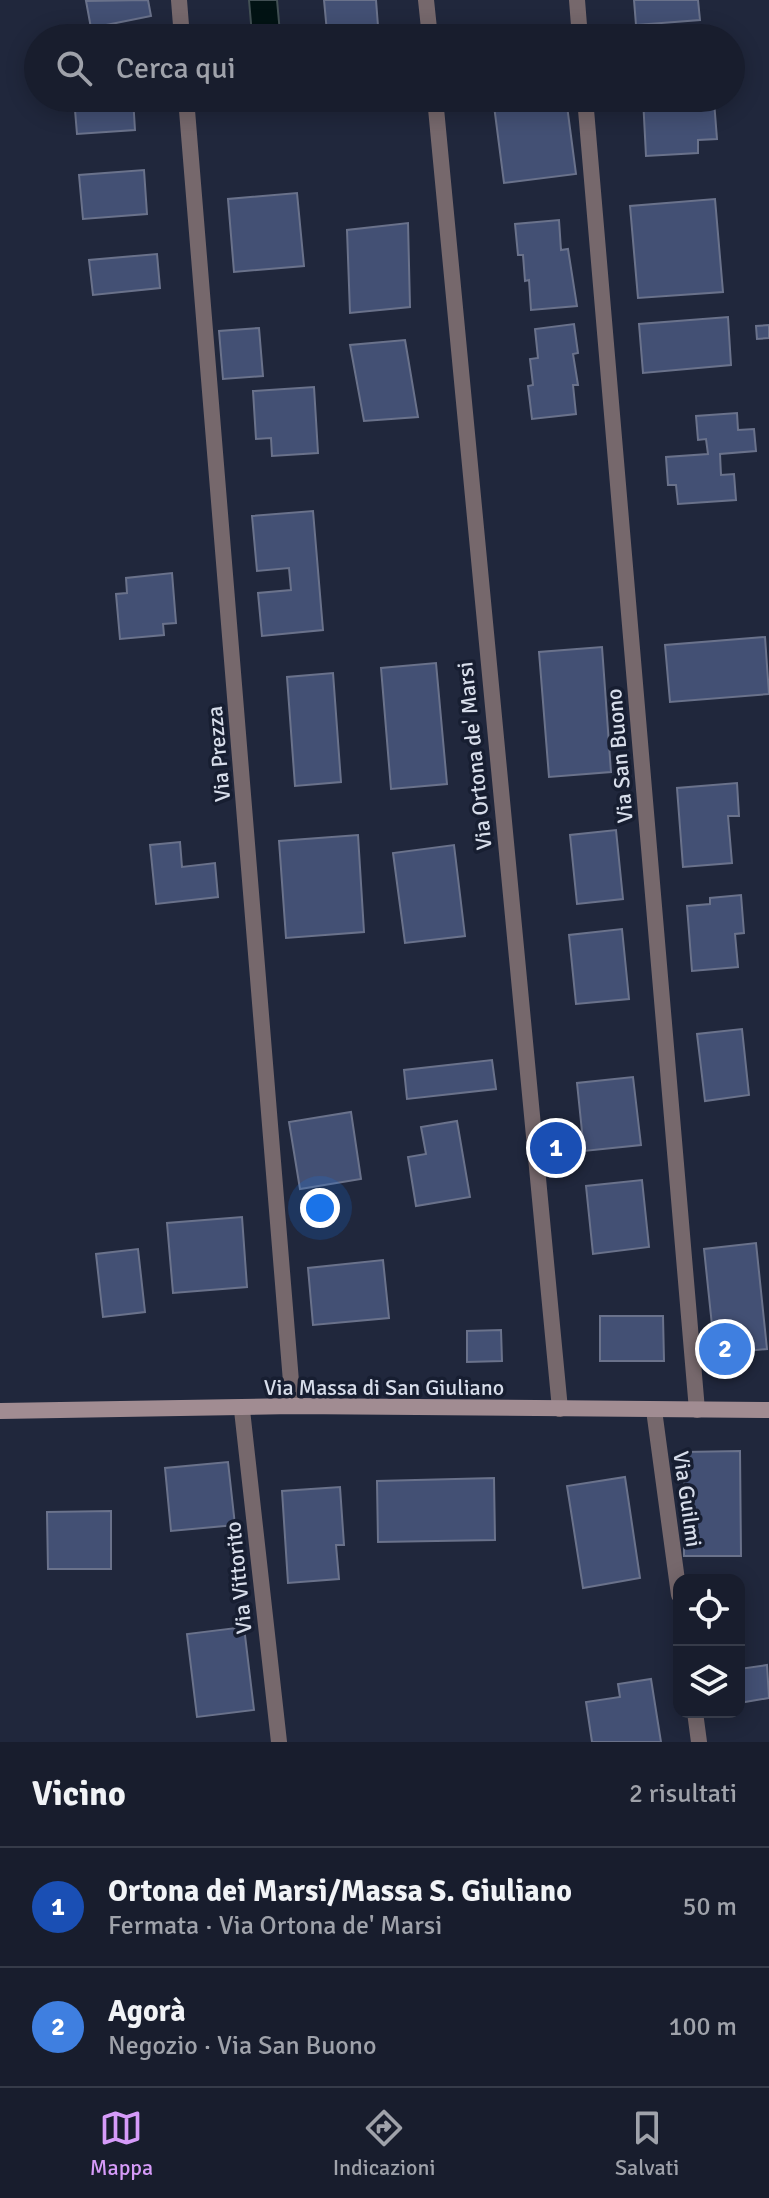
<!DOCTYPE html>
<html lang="it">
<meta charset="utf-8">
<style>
:root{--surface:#181d2d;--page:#252a39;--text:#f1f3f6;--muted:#9fa2aa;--line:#363b49;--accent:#d69bf9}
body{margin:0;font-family:Signika,sans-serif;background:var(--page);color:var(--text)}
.controls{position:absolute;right:24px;bottom:24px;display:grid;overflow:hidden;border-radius:16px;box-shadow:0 4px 20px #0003}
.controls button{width:72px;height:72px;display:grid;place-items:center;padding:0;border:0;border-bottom:2px solid var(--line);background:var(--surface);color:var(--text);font:40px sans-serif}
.you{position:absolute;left:320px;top:1208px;width:28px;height:28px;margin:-20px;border:6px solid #fff;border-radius:50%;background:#1a73e8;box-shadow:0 0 0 12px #1a73e833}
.badge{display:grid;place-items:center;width:52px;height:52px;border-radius:50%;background:var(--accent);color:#fff;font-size:26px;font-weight:700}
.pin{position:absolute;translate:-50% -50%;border:4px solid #fff;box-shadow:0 2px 8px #0006}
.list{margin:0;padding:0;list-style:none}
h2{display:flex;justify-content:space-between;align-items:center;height:104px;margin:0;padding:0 32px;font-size:34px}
h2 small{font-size:26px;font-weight:400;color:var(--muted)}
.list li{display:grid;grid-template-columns:52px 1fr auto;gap:24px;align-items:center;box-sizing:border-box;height:120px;padding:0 32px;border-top:2px solid var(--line)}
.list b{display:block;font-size:30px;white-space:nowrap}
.list p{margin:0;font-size:26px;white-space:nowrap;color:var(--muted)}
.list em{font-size:26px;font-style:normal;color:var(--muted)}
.icon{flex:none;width:44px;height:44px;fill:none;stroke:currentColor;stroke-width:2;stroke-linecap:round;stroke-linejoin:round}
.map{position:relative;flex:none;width:769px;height:1742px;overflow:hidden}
.search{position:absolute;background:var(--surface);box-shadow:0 4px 20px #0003;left:24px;right:24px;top:24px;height:88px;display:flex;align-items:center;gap:20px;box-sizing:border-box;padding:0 28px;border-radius:44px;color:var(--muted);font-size:30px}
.sheet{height:344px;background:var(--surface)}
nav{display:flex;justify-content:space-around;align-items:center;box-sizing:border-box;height:112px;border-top:2px solid var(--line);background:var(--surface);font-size:22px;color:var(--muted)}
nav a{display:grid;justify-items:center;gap:4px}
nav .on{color:var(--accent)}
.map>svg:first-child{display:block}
.water{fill:#021314;stroke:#425054;stroke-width:2}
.building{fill:#435074;stroke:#6a728b;stroke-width:2}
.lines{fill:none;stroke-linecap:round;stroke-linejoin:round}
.street{stroke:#76686c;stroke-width:16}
.secondary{stroke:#a18c92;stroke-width:16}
.labels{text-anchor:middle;stroke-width:7;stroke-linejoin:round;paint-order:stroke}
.street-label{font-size:22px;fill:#d7ddea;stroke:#171e31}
</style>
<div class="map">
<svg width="769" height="1742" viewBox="0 0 769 1742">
<rect width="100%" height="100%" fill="#20273c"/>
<path class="water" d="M249,0H277L280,33L252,35Z"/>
<path class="building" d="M148,0L151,16L91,28L86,1Z
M324,0H376L378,26L327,32Z
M634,0H698L700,20L636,25Z
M74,98H133L135,130L77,134Z
M246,98H307V105L247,111Z
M493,98H566L576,174L504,183Z
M643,98L714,101L717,139L698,140V153L646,156Z
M144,170L147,214L83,219L79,175Z
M297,193L304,266L234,272L228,199Z
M715,199L723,292L638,298L630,206Z
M559,220L561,250L568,249L577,306L531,310L529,280L525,281L523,255H518L515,224Z
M408,223L410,307L350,313L347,230Z
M157,254L160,288L93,295L89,260Z
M728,317L731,365L643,373L639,324Z
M574,324L578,353L573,354L578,385H573L576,414L532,419L528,386L533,385L530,359L538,358L535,329Z
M769,325V338L757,339L756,326Z
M259,328L263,376L223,379L219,331Z
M405,340L418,417L364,421L350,345Z
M314,387L318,453L272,456L271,438L256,439L253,391Z
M737,413L738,430L754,429L756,451L720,454L721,475L734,474L736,500L678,504L676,485H668L666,457L708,454L706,439L698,440L696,416Z
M313,511L323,630L262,636L258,593L291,590L289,568L257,571L252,516Z
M172,573L176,623L163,624L164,635L120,639L116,594L127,593L126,578Z
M765,637L769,694L670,702L665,645Z
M602,647L611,772L549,777L539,652Z
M436,663L447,784L391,789L381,668Z
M333,673L341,782L295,786L287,677Z
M737,783L739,816H728L732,863L683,867L677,788Z
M616,830L623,899L577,904L570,835Z
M358,835L364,932L286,938L279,841Z
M180,842L182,867L215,863L218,897L156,904L150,845Z
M454,845L465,936L405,943L393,853Z
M741,895L744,933L735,934L738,967L692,971L687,906L710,904V898Z
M622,929L629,999L576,1004L569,935Z
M742,1029L749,1095L705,1101L697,1034Z
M492,1060L496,1089L407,1099L404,1070Z
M633,1077L641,1145L584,1151L577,1083Z
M351,1112L361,1179L300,1189L289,1122Z
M457,1121L470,1197L416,1206L408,1157L426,1154L421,1127Z
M642,1180L649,1247L593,1254L586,1186Z
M242,1217L247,1287L173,1293L167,1223Z
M756,1243L767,1349L715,1354L704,1249Z
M138,1249L145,1312L103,1317L96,1254Z
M383,1260L389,1318L313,1325L308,1268Z
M600,1316H663L664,1361H600Z
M501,1330L502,1361L467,1362V1331Z
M740,1451L741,1556H684V1452Z
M228,1462L235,1525L171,1531L165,1468Z
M625,1477L640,1578L583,1588L567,1486Z
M494,1478L495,1540L378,1542L377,1481Z
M340,1487L344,1545H336L339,1579L288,1583L282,1491Z
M111,1511V1569H48L47,1512Z
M244,1627L254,1710L197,1717L187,1634Z
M767,1665L769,1698L739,1703V1669Z
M651,1679L661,1742H592L586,1702L620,1697L618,1684Z"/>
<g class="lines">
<path class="street" d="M179,0L182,38
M426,0L430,38
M577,0L580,38
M186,98L293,1406
M435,98L560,1409
M585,98L697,1410
M242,1410L279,1742
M654,1410L679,1595
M695,1712L699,1742"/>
<path class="secondary" d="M0,1411L293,1406L769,1410"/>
</g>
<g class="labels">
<g class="street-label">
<text transform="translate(218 754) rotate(-95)" y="8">Via Prezza</text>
<text transform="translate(474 756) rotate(-96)" y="8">Via Ortona de' Marsi</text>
<text transform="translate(619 756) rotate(-95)" y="8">Via San Buono</text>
<text x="384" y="1395">Via Massa di San Giuliano</text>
<text transform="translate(688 1499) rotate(82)" y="8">Via Guilmi</text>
<text transform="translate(238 1578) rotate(-96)" y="8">Via Vittorito</text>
</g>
</g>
</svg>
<div class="controls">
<button><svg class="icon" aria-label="locate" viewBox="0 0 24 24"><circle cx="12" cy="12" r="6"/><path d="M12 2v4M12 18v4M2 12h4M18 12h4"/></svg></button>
<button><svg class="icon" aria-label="layers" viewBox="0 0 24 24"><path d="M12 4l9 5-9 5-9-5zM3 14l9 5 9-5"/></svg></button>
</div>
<div class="you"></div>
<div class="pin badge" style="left:556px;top:1148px;background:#1a4fb4">1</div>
<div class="pin badge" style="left:725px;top:1349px;background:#3f7fe0">2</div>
<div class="search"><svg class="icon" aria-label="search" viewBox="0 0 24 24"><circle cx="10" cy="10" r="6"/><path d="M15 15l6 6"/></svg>Cerca qui</div>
</div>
<section class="sheet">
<h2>Vicino<small>2 risultati</small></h2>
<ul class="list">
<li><span class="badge" style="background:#1a4fb4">1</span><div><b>Ortona dei Marsi/Massa S. Giuliano</b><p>Fermata · Via Ortona de' Marsi</p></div><em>50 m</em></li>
<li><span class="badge" style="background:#3f7fe0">2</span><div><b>Agorà</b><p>Negozio · Via San Buono</p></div><em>100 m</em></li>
</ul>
</section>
<nav>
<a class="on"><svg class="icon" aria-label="map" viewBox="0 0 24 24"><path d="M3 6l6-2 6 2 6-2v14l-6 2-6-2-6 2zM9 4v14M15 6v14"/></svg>Mappa</a>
<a><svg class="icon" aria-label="directions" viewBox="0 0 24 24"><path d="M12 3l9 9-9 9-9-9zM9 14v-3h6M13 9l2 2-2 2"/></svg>Indicazioni</a>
<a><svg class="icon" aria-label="saved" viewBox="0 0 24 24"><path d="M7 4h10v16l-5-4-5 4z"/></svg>Salvati</a>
</nav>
